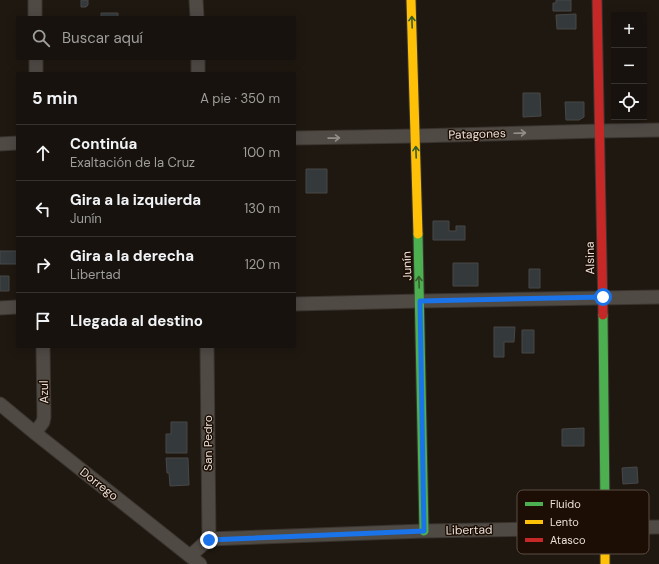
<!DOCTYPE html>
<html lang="es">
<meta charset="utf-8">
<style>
:root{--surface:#17120d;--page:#24201b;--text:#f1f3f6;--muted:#9e9e9d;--line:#36322e}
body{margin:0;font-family:"DM Sans",sans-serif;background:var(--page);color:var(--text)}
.controls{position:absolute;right:12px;top:12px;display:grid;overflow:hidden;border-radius:0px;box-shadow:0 2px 10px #0003}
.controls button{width:36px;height:36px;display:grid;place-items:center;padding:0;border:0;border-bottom:1px solid var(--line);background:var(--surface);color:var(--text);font:20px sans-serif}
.stop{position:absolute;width:12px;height:12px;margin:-9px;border:3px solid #1a73e8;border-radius:50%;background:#fff}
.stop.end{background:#1a73e8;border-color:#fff;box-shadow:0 1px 4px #0008}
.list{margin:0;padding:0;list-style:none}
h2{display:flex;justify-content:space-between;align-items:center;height:52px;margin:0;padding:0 16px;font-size:17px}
h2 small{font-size:13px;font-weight:400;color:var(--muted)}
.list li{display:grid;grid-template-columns:26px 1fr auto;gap:12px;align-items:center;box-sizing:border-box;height:56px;padding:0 16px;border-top:1px solid var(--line)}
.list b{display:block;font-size:15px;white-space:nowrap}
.list p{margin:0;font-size:13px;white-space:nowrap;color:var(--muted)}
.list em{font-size:13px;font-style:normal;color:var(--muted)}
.icon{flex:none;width:22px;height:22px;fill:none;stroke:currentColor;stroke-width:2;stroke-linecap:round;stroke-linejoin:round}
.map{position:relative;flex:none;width:659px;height:564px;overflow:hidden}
.search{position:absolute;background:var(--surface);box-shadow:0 2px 10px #0003;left:16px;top:16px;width:280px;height:44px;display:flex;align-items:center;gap:10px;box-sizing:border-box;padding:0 14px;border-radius:0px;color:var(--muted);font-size:15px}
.panel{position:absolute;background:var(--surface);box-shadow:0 2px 10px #0003;left:16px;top:72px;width:280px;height:276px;border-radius:0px}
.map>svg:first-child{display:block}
.building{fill:#34393c;stroke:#484747}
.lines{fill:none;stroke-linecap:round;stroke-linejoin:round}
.street-casing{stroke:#3a342f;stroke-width:15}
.fast-casing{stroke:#3a342f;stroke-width:11}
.slow-casing{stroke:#3a342f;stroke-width:11}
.jam-casing{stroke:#3a342f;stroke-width:11}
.street{stroke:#504a45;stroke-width:13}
.fast{stroke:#4caf50;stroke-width:9}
.slow{stroke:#ffc107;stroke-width:9}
.jam{stroke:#c62828;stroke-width:9}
.oneway{stroke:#345e2a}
.oneway2{stroke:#958e87}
.route{stroke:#1a73e8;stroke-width:5}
.labels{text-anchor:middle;stroke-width:3;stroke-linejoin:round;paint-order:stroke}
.street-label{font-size:12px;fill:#eae0d8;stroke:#1c0e04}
.key{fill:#1c0e04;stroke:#5a4d44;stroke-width:1}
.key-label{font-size:11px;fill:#eae0d8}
</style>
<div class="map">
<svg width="659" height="564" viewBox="0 0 659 564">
<rect width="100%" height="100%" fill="#1f1811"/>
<path class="building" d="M81,0H88V5L86,7H81Z
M556,0H571V11H553V3H556Z
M101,13H118V17H101Z
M576,14V29H557L556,15Z
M523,93H540L541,116L523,117Z
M565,102H584V117L579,120H566Z
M306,169H327V193H306Z
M433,221H449V231H456V226H465V240H433Z
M0,251H17V264H0Z
M453,263H478V286H453Z
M529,269H540V288H529Z
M0,276H9V291H0Z
M494,327H515L514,342H504V357H494Z
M522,330H534V353H522Z
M171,422H187V453H166V434H171Z
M584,428V446H562V429Z
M166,458H188L189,485L170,486L169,473H167Z
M637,467L638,483L623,484L622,468Z"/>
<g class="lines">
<g class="street-casing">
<path id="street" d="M35,0V17
M196,0L197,17
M36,59V73
M198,59V73
M295,138L415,136L599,131L659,130
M0,144L17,143
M295,304L420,301L659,297
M0,308L17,307
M207,347L209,539
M0,404L35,433L200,564
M35,433L43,422L44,417L43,347
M190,556L209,539L424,531L659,527"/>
</g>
<g class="fast-casing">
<path id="fast" d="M418,234L424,531
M603,315L605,509"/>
</g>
<g class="slow-casing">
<path id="slow" d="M411,0L418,234
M605,509V564"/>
</g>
<g class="jam-casing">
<path id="jam" d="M597,0L603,315"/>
</g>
<use href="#street" class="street"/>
<use href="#fast" class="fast"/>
<use href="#slow" class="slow"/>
<use href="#jam" class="jam"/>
</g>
<defs><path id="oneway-shaft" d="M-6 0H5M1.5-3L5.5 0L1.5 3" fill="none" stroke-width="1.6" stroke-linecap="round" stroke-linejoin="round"/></defs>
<g class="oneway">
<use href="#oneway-shaft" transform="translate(412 22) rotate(-92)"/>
<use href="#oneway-shaft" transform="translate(416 152) rotate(-92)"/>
<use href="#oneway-shaft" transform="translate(419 282) rotate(-92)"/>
</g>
<g class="oneway2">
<use href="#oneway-shaft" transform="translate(520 133) rotate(-2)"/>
<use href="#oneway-shaft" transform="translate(334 138) rotate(-1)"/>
</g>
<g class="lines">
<path class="route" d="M209,540L424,531L420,301L603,297"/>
</g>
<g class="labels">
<g class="street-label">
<text transform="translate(477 134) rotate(-2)" y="4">Patagones</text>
<text transform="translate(590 258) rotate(-91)" y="4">Alsina</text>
<text transform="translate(407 266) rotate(-92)" y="4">Junín</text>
<text transform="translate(44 392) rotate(-91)" y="4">Azul</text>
<text transform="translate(208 443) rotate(-90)" y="4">San Pedro</text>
<text transform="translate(99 484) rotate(38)" y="4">Dorrego</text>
<text transform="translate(469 530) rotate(-1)" y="4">Libertad</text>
</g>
</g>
<rect x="517" y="490" width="132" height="64" rx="6" class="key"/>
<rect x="525" y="502" width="18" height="4" fill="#4caf50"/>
<rect x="525" y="520" width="18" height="4" fill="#ffc107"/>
<rect x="525" y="538" width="18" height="4" fill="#c62828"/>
<g class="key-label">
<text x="550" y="508">Fluido</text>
<text x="550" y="526">Lento</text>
<text x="550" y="544">Atasco</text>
</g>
</svg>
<div class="controls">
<button>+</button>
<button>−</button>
<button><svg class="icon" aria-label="locate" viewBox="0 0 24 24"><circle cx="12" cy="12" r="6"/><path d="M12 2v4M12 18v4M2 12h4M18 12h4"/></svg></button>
</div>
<div class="stop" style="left:603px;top:297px"></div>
<div class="stop end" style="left:209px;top:540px"></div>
<div class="search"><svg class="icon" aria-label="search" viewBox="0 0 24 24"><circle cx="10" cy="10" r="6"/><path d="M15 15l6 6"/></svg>Buscar aquí</div>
<section class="panel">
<h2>5 min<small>A pie · 350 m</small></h2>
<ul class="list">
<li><svg class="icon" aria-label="ahead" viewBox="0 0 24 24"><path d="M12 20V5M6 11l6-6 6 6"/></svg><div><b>Continúa</b><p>Exaltación de la Cruz</p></div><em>100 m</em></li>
<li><svg class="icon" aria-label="left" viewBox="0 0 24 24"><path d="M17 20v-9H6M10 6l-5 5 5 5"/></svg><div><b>Gira a la izquierda</b><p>Junín</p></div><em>130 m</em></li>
<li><svg class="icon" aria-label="right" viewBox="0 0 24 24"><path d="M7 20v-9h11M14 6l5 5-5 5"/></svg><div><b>Gira a la derecha</b><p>Libertad</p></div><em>120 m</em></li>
<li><svg class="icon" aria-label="arrive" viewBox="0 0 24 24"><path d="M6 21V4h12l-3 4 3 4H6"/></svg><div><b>Llegada al destino</b></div></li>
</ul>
</section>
</div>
